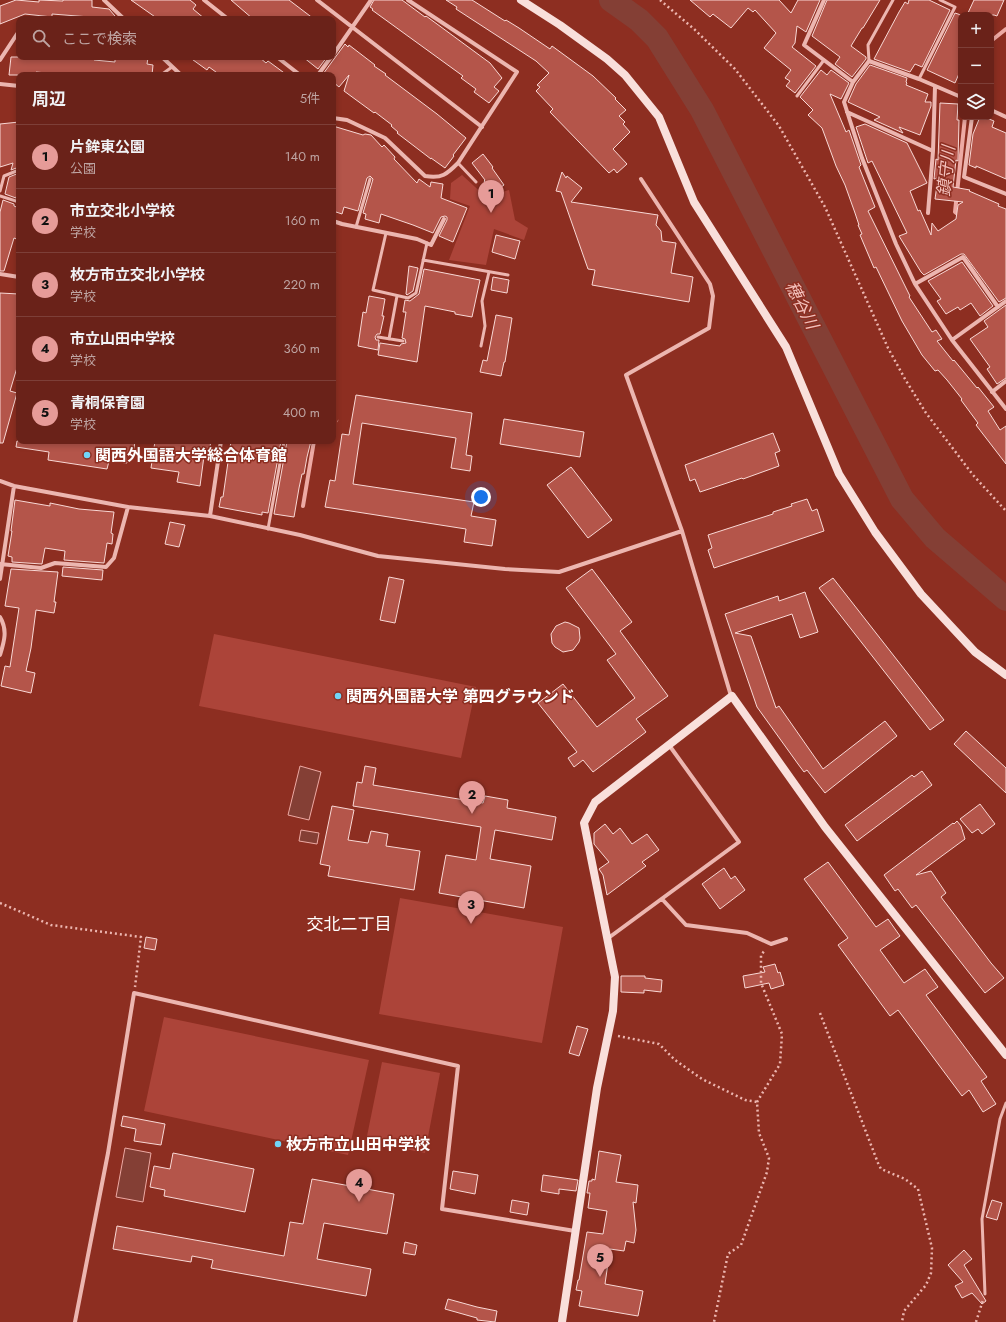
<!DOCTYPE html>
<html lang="ja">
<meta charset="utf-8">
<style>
:root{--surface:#6a2219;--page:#6f2a22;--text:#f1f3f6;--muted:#bea4a2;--line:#7d3f38;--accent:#e69b98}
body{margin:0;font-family:Jost,"Noto Sans JP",sans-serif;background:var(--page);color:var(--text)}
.controls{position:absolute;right:12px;top:12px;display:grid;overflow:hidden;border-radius:8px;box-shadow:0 2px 6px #0003}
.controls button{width:36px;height:36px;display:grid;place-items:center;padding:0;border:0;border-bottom:1px solid var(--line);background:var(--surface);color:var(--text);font:20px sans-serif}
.you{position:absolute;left:481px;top:497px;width:14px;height:14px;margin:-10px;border:3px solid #fff;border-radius:50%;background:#1a73e8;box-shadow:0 0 0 6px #1a73e833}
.badge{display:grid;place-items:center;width:26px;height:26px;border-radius:50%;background:var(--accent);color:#111;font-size:13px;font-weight:700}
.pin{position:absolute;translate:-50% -33px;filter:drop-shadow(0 1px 2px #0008)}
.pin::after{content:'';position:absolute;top:21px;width:14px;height:12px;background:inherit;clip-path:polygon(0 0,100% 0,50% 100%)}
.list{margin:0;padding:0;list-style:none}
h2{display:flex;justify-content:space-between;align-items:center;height:52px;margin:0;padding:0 16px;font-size:17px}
h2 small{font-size:13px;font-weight:400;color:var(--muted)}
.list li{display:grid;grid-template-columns:26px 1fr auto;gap:12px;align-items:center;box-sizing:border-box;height:64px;padding:0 16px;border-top:1px solid var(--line)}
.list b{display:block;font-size:15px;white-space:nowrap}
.list p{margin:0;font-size:13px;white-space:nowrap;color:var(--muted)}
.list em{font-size:13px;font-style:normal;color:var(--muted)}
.icon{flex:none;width:22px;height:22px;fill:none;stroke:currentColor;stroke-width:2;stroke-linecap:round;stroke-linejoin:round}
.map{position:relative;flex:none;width:1006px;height:1322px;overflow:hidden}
.search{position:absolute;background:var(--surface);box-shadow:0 2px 6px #0003;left:16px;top:16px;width:320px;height:44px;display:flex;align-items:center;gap:10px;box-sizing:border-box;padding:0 14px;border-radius:8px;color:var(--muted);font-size:15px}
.panel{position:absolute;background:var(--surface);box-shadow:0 2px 6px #0003;left:16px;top:72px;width:320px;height:372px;border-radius:8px}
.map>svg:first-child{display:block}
.green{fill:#ac4439}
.water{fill:#843f35;stroke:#edaaa4}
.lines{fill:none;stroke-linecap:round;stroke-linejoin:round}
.stream{stroke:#edaaa4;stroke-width:4}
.river{stroke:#843f35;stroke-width:24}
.building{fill:#b4554a;stroke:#f9d8d5}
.path{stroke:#ecb6b0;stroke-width:2.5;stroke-dasharray:2 3;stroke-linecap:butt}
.lane{stroke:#ecb6b0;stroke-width:3}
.street{stroke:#ecb6b0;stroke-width:4}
.secondary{stroke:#f9dfdb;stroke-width:8}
.poi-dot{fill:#71d5f8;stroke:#8d2e21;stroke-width:1.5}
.labels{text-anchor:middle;stroke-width:3;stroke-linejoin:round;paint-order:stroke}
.poi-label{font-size:16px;font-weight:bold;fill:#fff;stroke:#8d2e21;text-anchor:start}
.water-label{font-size:17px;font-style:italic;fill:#f3c1bc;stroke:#8d2e21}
.neighbourhood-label{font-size:17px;fill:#fff;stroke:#8d2e21}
</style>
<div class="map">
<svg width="1006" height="1322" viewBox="0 0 1006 1322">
<rect width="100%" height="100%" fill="#8d2e21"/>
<path class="green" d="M462,175L486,197L509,190L515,220L528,228L524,240L494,229L486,265L449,260L470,206L450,199L451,183Z
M214,634L476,687L461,758L199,706Z
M400,898L563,927L542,1043L379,1014Z
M164,1017L369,1060L348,1155L144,1111Z
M382,1062L440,1073L425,1153L366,1141Z"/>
<path class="water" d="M300,766L321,772L309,820L288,815Z
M301,830L319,833L317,844L299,841Z
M125,1148L151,1153L143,1202L116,1197Z"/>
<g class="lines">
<path class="stream" d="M991,41L1006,29
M960,216L955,212L965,117
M303,506L314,441"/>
<path class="river" d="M611,0L639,20L657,38L702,110L902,499L935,538L1006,599"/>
</g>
<path class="building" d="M16,0L39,2V0L63,1V0H92V7L109,9L115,16V19L52,14V17L25,14L0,24V6Z
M131,0H190L196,5L193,9L205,19H158Z
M231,0H289L314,19H253Z
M374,0H402L425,17L426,16L437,24L490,63L502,78L494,87L499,91L489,103L474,92L476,89L461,78L463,76L372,10L373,9L370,7Z
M446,0H472L505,21L506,20L519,28L550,49L552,46L593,76L616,98L615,99L626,110L619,116L625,122L623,124L630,132L613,149L627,164L617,173L614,169L609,173L550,112L553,109L536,91L540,87L537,85L549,73L536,61L456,9L457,7Z
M690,0H779L791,13L798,0H820L806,32L797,26L795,43L792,47L816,66L795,93L786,86L790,81L785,78L791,70L764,48L776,33L755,10L753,12L748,8L731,28L713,14L710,17Z
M827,0H880L863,28H862L851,46L866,57V59L852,77L835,64L840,57L812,36Z
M909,0H929L950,10L922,67L915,64L910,72L874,59L899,12L905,2L908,4Z
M974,0H1004L997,16L994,15H967Z
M955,13L961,15V69L955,83L927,70Z
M345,44L348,47L349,45L375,65L374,66L386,74L385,75L437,114L466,138L453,155L454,156L445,168L431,158V159L397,133L398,132L391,126L392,125L375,112L374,113L344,91L349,75L339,87L333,82V75H325L323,74Z
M11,57H95L94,60L115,62V57H140L148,58L147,64L153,65L152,75H68L36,72L35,75H9Z
M189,57H259L266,63L268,61L287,75H220L209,67L207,70Z
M303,57H327L318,69Z
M870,65L907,78L906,82L907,83L906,85L928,94L925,102H931V106L920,135L899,127L903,133L874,120L880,117L848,102L856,84Z
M821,70L827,75L831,70L849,83L841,99L830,94L846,132L849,130L861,165L859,167L875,207L868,211L907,290L910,296L909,297L932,332L936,330L942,339L937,341L953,361L954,360L977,388L978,387L994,407L988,411L1000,430L1006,426V464L976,425L978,423L961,400L962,399L947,380L938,370L935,371L922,355L902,321L876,267L874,268L860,235L862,234L858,225H859L855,213L845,185L836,166L822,128L808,115L813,110L800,97Z
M940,103L958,104L957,120H959L958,161L956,160L953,187L970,190L969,191L999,204L998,206L1006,209V298L999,302L964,254H961L924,275L921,272L899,236L907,233L872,161L868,163L856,127L865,124L907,143L927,183L910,191L918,211L920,210L931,235L932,223L938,231L956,219L958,205L963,202L935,199L938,178L934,179L936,159L938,160Z
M980,117H984L994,121L992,127L1006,133V179L976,166V168L969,165L973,134Z
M19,122V167L11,170L13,163L0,167V124Z
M333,126L363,135L365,134L371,135L382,147L384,145L395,157L394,159L417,183L419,179L430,187L431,182L443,184L441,198L467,208L453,242L439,236L447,220V217L445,216L441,217L433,233L413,225L381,214L379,223L365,219L366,214L363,213L373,179L370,176L367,178L358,211L344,207L342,214L333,211Z
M483,154L493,167L492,168L504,185L493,193L484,181L485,180L472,163Z
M562,172L566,178L567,176L582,188L571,202L658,215L656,225L661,231L662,241L676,243L671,273L693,277L689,302L592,285L595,270L588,269L561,192L556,191Z
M19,173V185L16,198L5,194L9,177Z
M3,200L14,204V206L19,208V240L14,238L4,271H0V212Z
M496,235L520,241L515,259L492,252Z
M962,262L993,306L980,316L971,303L960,310L958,307L946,314L937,301L941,299L928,281Z
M409,266L418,268L413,291L407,295L406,294Z
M424,269L480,280L472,317L455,314V312L425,306L417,362L378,355L380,343L400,346L401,344L406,343L405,339L402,338L406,312H403L405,300L410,301L419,294Z
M493,277L509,280L507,293L491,290Z
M0,293L19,294V361L10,391L17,393L3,443H0Z
M369,296L385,299L382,316H384L380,334H377L375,337L376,340H379L378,350L358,346L363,312L366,313Z
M1006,305V378L997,384L987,369L990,367L970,339L988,327L984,321Z
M496,315L512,318L505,362H504L501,376L480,372L483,360L487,361Z
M356,395L472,413L466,455L472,456L470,471L451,468L456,438L362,423L353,484L474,502L471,516L496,520L492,546L464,542L466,529L325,507L330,480L335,481L342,434L349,435Z
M504,419L584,432L580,457L500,444Z
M773,433L780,451L775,453L779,466L743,479L742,478L700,492L695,479L690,481L685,465Z
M17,441H135L133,456L125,454L127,463L109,461L107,469L48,460L49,452L16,447Z
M155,441H211L208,457L204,456L200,486L177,482L179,472L151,468Z
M231,441H281L268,513L262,512V515L219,507L221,497H223Z
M287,441H311L307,457L304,474H302L299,488L294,517L274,514Z
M571,467L612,520L588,538L547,485Z
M807,499L812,511L817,509L824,531L714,568L708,550L712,548L708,535L773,514V512L792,506L791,504Z
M15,500L50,506V503L79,509L114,512L111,533L113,534L112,544L107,543L104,563L64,560L65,551L45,548L42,564L12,562V557L8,556L12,531H11Z
M170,522L185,525L179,547L165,544Z
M63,567L103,570L102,580L62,576Z
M11,569L58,572L54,602H56L54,613L36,610L31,648L26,671L35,673L31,693L1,686L5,666L10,667L19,608L5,606Z
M592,569L632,622L620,631L668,696L636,719L646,732L593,772L583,760L574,767L568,758L577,752L538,703L563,684L597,727L635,698L607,660L616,654L566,588Z
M389,577L404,580L395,623L380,620Z
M833,578L944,720L930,730L819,588Z
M805,592L818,632L800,638L792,614L735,633L751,636L776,708L779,706L823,769L885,721L897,736L825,793L807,770L804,772L798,764L757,707L725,614L778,596L779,601Z
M565,622L569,623L579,628L580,638L579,642L573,650L563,652L555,647L552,643L551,634L556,626Z
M966,731L1006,768V793L954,744Z
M365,766L376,768L373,785L483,803L485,796L508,800L507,808L556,817L552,840L495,830L490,859L531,866L524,908L439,893L446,855L476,860L481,827L353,806L357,782L362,783Z
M922,771L932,785L857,841L845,825L912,775L914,777Z
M980,804L995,824L982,834L978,829L972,833L960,819Z
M332,806L354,810L348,840L368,843L371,831L388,834L386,846L420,851L414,890L328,876L330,866L320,864Z
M957,821L961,826L965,839L916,875L931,871L946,893L941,897L991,963L1004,978L985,993L916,905L912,908L898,889L895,891L884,875L953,823L954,824Z
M605,824L613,834L620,828L632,844L647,834L659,850L642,862L646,866L607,895L603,875L599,869L609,862L594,844V833Z
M828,862L876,927L888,919L900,936L880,950L904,983L925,969L938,987L926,995L987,1077L981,1081L996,1104L983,1112L969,1090L962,1096L898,1010L890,1016L838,945L848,938L804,879Z
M724,868L731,879L735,876L745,890L720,909L702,884Z
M146,937L157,939L155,950L144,948Z
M775,964L778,973L780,972L784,985L771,989L769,983L745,988L743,976L765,972L763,967Z
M621,976H645V978L662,980L661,992L644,990V993L621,992Z
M577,1026L588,1029L579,1056L569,1053Z
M123,1116L165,1124L161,1145L134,1141L136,1129L121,1126Z
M599,1151L621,1155L616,1182L638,1185L636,1203L633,1202L636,1230L634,1243L626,1241L624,1251L610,1249L605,1284L643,1291L638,1316L579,1306L582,1291L576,1290L578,1280H579L587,1232L603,1234L607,1211L588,1208L590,1193H587L589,1181H592V1179L595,1180Z
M173,1153L254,1169L245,1212L164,1196L165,1190L150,1187L154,1166L170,1169Z
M453,1171L478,1175L475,1194L450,1189Z
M543,1175L578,1180L576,1191L559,1189V1194L541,1191Z
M312,1179L394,1194L387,1234L324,1223L317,1259L371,1269L366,1296L211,1268L213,1260L192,1256L191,1262L113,1249L117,1226L284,1256L290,1222L303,1224Z
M512,1200L529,1203L527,1215L510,1212Z
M992,1200L1002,1203L997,1220L986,1217Z
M405,1242L417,1245L415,1255L403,1253Z
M964,1250L972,1259L964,1265L986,1301L982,1304L972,1293L962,1298L955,1286L963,1282L948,1265Z
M448,1299L477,1307L497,1311L495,1322L477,1320V1318L445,1309Z"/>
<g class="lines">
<path class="path" d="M660,0L694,29L735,69L779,126L825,207L888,348L905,379L926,413L973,475L1006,511
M333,419L338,421
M0,903L51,925L141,937L135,987
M820,1013L878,1163L881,1169L905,1179L918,1189L932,1248L931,1273L926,1285L904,1311L902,1322
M618,1036L659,1044L675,1060L702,1079L745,1100L757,1102L759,1133L769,1158L767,1172L741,1245L728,1254L714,1322
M757,1102L780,1064L782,1034L761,983V955L765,950
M976,1322L983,1300"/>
<path class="lane" d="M869,61L868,45L893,0
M161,75L172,67
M919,79L955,7L940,0
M797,96L824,60
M458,163L476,182
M0,191L4,176L19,170
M0,196L19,202
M356,227L370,179
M386,233L373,290L408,298L416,293L427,243
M423,260L508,275
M378,337L403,341
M389,339L397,296
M481,346L485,326L482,301L489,272
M268,529L284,441
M985,1294L982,1219L1000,1119L1006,1103"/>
<path class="street" d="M104,0L124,19
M204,0L228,19
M317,0L482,127
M824,0L804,45L853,82
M333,55L371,0
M162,57L181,75
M277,57L300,75
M0,60L19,31
M318,75L331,57
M0,84L19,86
M961,97L919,79L869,61L853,82L844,102L862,158L896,244L915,284L952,340L1006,409
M991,110L1006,117
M847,112L933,151
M972,117L964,177L1006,194
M333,118L347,120L385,138L425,176C442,179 447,174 458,163L517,72L408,0
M641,179L710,284L713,296L709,328L626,375L682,531L731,696
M928,213L933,151L935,87
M333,221L342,224L417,239L431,245L444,219
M0,274L19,277
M915,284L963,257L998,307
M952,340L1006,301
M992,392L1006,381
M0,481L14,486L128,507L210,516L300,535L378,556L505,569L559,572L682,531
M210,516L221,441
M0,564L41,568L55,563L106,567L114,558L128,507
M0,579L14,486
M0,617C8,630 4,642 0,655
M662,899L686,925L747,933L771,944L786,939
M607,939L739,842L669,745
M75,1322L108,1153L134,993L458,1066L442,1209L575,1231"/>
<path class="secondary" d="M521,0L560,25L607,59L625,75L659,117L694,202L786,347L839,474L875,532L921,594L975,652L1006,675
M562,1322L597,1088L613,1011L615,977L584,823L595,802L732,696L825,827L1006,1055"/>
</g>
<g class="poi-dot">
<circle cx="87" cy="455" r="4"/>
<circle cx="338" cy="696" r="4"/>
<circle cx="278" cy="1144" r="4"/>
</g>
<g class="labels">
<g class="poi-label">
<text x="95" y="461">関西外国語大学総合体育館</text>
<text x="346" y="702">関西外国語大学 第四グラウンド</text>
<text x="286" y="1150">枚方市立山田中学校</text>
</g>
<g class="water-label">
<text transform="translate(946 171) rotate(-84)" y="6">鎮守川</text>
<text transform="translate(802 305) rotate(63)" y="6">穂谷川</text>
</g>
<g class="neighbourhood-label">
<text x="349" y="930">交北二丁目</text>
</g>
</g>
</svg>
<div class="controls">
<button>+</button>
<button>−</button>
<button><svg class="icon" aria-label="layers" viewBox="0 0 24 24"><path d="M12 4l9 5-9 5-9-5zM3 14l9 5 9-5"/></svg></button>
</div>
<div class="you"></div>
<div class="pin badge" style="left:491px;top:213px">1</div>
<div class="pin badge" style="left:472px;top:814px">2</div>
<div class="pin badge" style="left:471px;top:924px">3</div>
<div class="pin badge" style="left:359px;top:1202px">4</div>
<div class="pin badge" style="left:600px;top:1277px">5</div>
<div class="search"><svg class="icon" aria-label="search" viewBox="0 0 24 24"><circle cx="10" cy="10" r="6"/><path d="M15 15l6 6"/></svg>ここで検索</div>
<section class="panel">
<h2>周辺<small>5件</small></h2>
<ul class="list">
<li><span class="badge">1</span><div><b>片鉾東公園</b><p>公園</p></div><em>140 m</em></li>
<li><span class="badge">2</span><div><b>市立交北小学校</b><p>学校</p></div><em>160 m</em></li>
<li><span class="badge">3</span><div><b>枚方市立交北小学校</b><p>学校</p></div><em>220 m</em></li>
<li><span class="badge">4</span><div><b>市立山田中学校</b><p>学校</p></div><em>360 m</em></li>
<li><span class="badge">5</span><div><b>青桐保育園</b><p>学校</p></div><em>400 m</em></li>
</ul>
</section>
</div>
